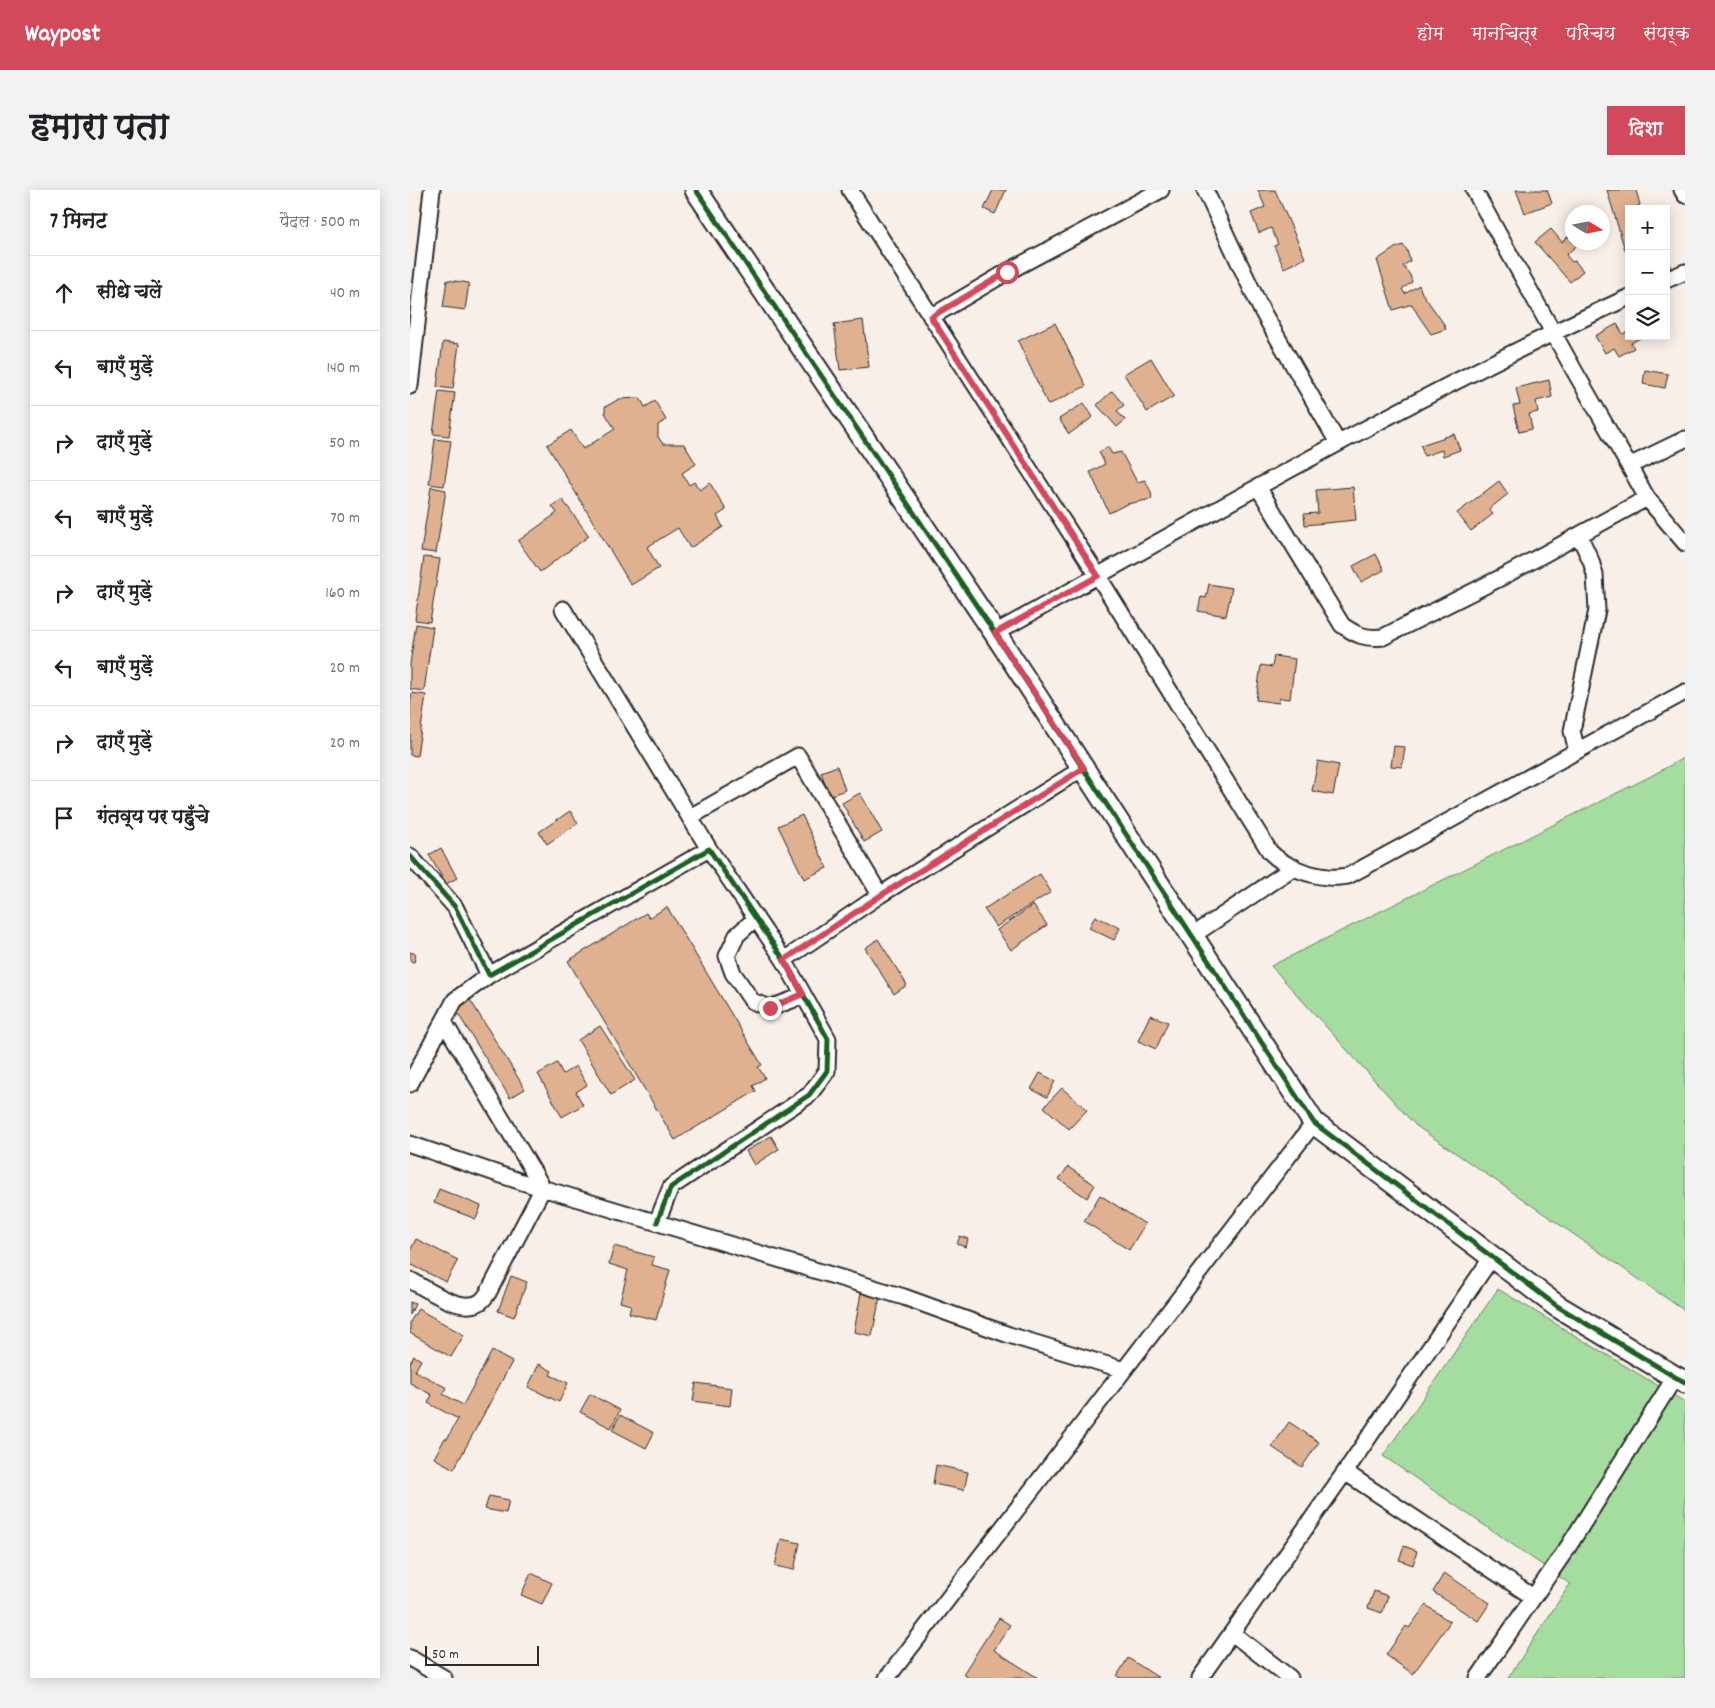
<!DOCTYPE html>
<html lang="hi">
<meta charset="utf-8">
<style>
:root{--surface:#fff;--page:#f2f2f2;--text:#202124;--muted:#757577;--line:#e0e0e0;--accent:#d1495b}
body{margin:0;font-family:Dekko,"Playpen Sans Deva",sans-serif;background:var(--page);color:var(--text)}
.controls{position:absolute;right:15px;top:15px;display:grid;overflow:hidden;border-radius:0px;box-shadow:0 2px 12px #0003}
.controls button{width:45px;height:45px;display:grid;place-items:center;padding:0;border:0;border-bottom:1px solid var(--line);background:var(--surface);color:var(--text);font:25px sans-serif}
.compass{position:absolute;left:1155px;top:15px;width:45px;height:45px;border-radius:50%;background:var(--surface);box-shadow:0 2px 12px #0003;rotate:100deg}
.scale{position:absolute;left:15px;bottom:12px;width:114px;box-sizing:border-box;padding-left:5px;border:2px solid #2b2b2b;border-top:0;font-size:14px;line-height:18px;white-space:nowrap;color:#2b2b2b;-webkit-text-stroke:4px #fff;paint-order:stroke}
.stop{position:absolute;width:15px;height:15px;margin:-11px;border:4px solid #d1495b;border-radius:50%;background:#fff}
.stop.end{background:#d1495b;border-color:#fff;box-shadow:0 1px 5px #0008}
.list{margin:0;padding:0;list-style:none}
h2{display:flex;justify-content:space-between;align-items:center;height:65px;margin:0;padding:0 20px;font-size:21px}
h2 small{font-size:16px;font-weight:400;color:var(--muted)}
.list li{display:grid;grid-template-columns:32px 1fr auto;gap:15px;align-items:center;box-sizing:border-box;height:75px;padding:0 20px;border-top:1px solid var(--line)}
.list b{display:block;font-size:19px;white-space:nowrap}
.list em{font-size:16px;font-style:normal;color:var(--muted)}
.icon{flex:none;width:28px;height:28px;fill:none;stroke:currentColor;stroke-width:2;stroke-linecap:round;stroke-linejoin:round}
.map{position:relative;flex:none;width:1275px;height:1488px;overflow:hidden;border-radius:0px}
header{display:flex;align-items:center;gap:30px;box-sizing:border-box;height:70px;padding:0 25px;background:var(--accent);color:#fff}
header strong{font-size:24px}
nav{display:flex;gap:28px;margin-inline-start:auto;font-size:18px}
.intro{display:flex;align-items:center;justify-content:space-between;box-sizing:border-box;height:120px;padding:0 30px}
h1{margin:0;font-size:35px}
.button{padding:12px 22px;border-radius:0px;background:var(--accent);color:#fff;font-size:18px;font-weight:700}
main{display:flex;gap:30px;padding:0 30px}
aside{flex:1;background:var(--surface);border-radius:0px;box-shadow:0 2px 12px #0003}
.map>svg:first-child{display:block}
.green{fill:#a5dca0;stroke:#688466}
.building{fill:#dfb190;stroke:#2b2b2b}
.lines{fill:none;stroke-linecap:round;stroke-linejoin:round}
.street-casing{stroke:#2b2b2b;stroke-width:19}
.secondary-casing{stroke:#2b2b2b;stroke-width:25}
.street{stroke:#fff;stroke-width:15}
.secondary{stroke:#fff;stroke-width:21}
.cycleway-casing{stroke:#fff;stroke-width:8}
.cycleway{stroke:#1b5e20;stroke-width:5}
.route{stroke:#d1495b;stroke-width:6}
</style>
<header>
<strong>Waypost</strong>
<nav><a>होम</a><a>मानचित्र</a><a>परिचय</a><a>संपर्क</a></nav>
</header>
<div class="intro"><h1>हमारा पता</h1><a class="button">दिशा</a></div>
<main>
<aside>
<h2>7 मिनट<small>पैदल · 500 m</small></h2>
<ul class="list">
<li><svg class="icon" aria-label="ahead" viewBox="0 0 24 24"><path d="M12 20V5M6 11l6-6 6 6"/></svg><div><b>सीधे चलें</b></div><em>40 m</em></li>
<li><svg class="icon" aria-label="left" viewBox="0 0 24 24"><path d="M17 20v-9H6M10 6l-5 5 5 5"/></svg><div><b>बाएँ मुड़ें</b></div><em>140 m</em></li>
<li><svg class="icon" aria-label="right" viewBox="0 0 24 24"><path d="M7 20v-9h11M14 6l5 5-5 5"/></svg><div><b>दाएँ मुड़ें</b></div><em>50 m</em></li>
<li><svg class="icon" aria-label="left" viewBox="0 0 24 24"><path d="M17 20v-9H6M10 6l-5 5 5 5"/></svg><div><b>बाएँ मुड़ें</b></div><em>70 m</em></li>
<li><svg class="icon" aria-label="right" viewBox="0 0 24 24"><path d="M7 20v-9h11M14 6l5 5-5 5"/></svg><div><b>दाएँ मुड़ें</b></div><em>160 m</em></li>
<li><svg class="icon" aria-label="left" viewBox="0 0 24 24"><path d="M17 20v-9H6M10 6l-5 5 5 5"/></svg><div><b>बाएँ मुड़ें</b></div><em>20 m</em></li>
<li><svg class="icon" aria-label="right" viewBox="0 0 24 24"><path d="M7 20v-9h11M14 6l5 5-5 5"/></svg><div><b>दाएँ मुड़ें</b></div><em>20 m</em></li>
<li><svg class="icon" aria-label="arrive" viewBox="0 0 24 24"><path d="M6 21V4h12l-3 4 3 4H6"/></svg><div><b>गंतव्य पर पहुँचे</b></div></li>
</ul>
</aside>
<div class="map">
<svg width="1275" height="1488" viewBox="0 0 1275 1488">
<rect width="100%" height="100%" fill="#f9efe9"/>
<filter id="ink" filterUnits="userSpaceOnUse"><feTurbulence type="fractalNoise" baseFrequency=".02" numOctaves="2"/><feDisplacementMap in="SourceGraphic" scale="10" xChannelSelector="R" yChannelSelector="G"/><feConvolveMatrix kernelMatrix="1 2 1 2 8 2 1 2 1" color-interpolation-filters="sRGB"/></filter>
<g filter="url(#ink)">
<path class="green" d="M1275,567V1121L1005,935L861,776L1241,586Z
M1088,1099L1275,1212V1488H1098L1160,1394L973,1266Z"/>
<path class="building" d="M583,0H596L585,24L574,19Z
M848,0H865L895,68L874,78L864,56L868,54L861,38L849,43L841,23L855,17Z
M1106,0H1137L1142,13L1115,23Z
M1197,0H1226L1230,15L1226,17V19H1219V59L1215,60Z
M1141,39L1152,52L1159,46L1162,50V52L1167,55L1156,65L1162,72L1165,71L1173,81L1160,92L1125,52Z
M993,55L997,60L1000,71L993,76L1000,85L1002,92L992,99L995,104L1009,95L1012,103L1034,134L1036,139L1021,144L1008,125L1002,114L983,120L967,70L985,58Z
M1256,62L1261,79L1256,80Z
M37,90L59,93L55,120L33,117Z
M453,130L459,177L430,180L424,134Z
M645,133L676,196L638,215L608,151Z
M1207,134L1213,144L1219,141V146H1234L1221,153L1224,158L1209,166L1204,158L1195,163L1185,146Z
M33,152L49,154L43,199L27,197Z
M741,168L764,206L737,222L714,184Z
M1235,180L1258,184L1255,198L1233,194Z
M1139,190L1142,207L1126,211L1128,222L1119,224L1122,239L1109,242L1103,216L1110,215L1106,198Z
M29,201L45,203L39,246L23,244Z
M702,201L714,215L707,221L715,230L707,237L687,215Z
M230,208L235,217L245,211L256,230L248,235V247L253,254H274L286,274L272,283L279,295L284,292L290,300L300,293L316,320L307,326L313,337L280,358L268,338L237,357L249,378L221,395L137,255L161,240L173,259L205,239L195,223V217L209,209Z
M674,213L683,227L659,244L649,229Z
M1044,244L1050,260L1033,266L1032,260L1014,266L1011,255Z
M25,249L41,251L34,296L19,294Z
M698,257L702,264L711,262L727,292L735,290L741,302L742,309L717,314L699,323L680,282L695,274L689,262Z
M1089,291L1098,304L1079,319L1083,324L1061,341L1047,323Z
M21,297L36,300L26,363L11,361Z
M943,297L946,330L895,335L894,324L908,323L906,300Z
M152,309L179,346L130,382L108,351L147,323L142,316Z
M966,364L974,380L951,392L943,376Z
M14,367L30,369L20,432L5,430Z
M799,394L822,398L816,426L788,421L791,407L796,408Z
M6,434L23,437L14,501L0,499V474Z
M864,466L885,469L880,509L870,508L869,513L846,510L851,475L862,477Z
M2,503L16,505L7,566L0,565V515Z
M984,556L995,557L992,577L981,576Z
M908,571L929,575L923,605L902,601Z
M427,576L435,600L419,606L411,582Z
M450,603L472,642L454,652L432,613Z
M160,621L168,633L137,654L129,642Z
M392,625L417,678L394,689L368,636Z
M31,658L47,688L36,694L19,665Z
M630,684L641,702L586,737L574,719Z
M623,715L637,735L601,760L587,740Z
M257,717L352,875L348,877L355,888L343,896L346,901L265,950L158,771L236,723L239,728Z
M685,726L710,738L704,750L679,738Z
M468,749L497,795L484,804L455,758Z
M0,762L6,764L4,772L0,771Z
M59,808L115,899L100,908L44,817Z
M740,825L758,832L746,859L728,851Z
M190,836L225,890L201,905L168,850Z
M147,873L153,884L166,876L177,895L166,902L173,915L152,927L128,884Z
M630,883L645,891L637,907L621,899Z
M652,898L677,920L659,939L634,917Z
M361,946L369,959L344,975L336,961Z
M658,977L685,995L677,1008L649,989Z
M29,999L71,1016L66,1029L24,1013Z
M690,1005L735,1034L719,1060L674,1031Z
M550,1046L558,1049L556,1057L547,1054Z
M6,1049L48,1070L36,1092L0,1074V1061Z
M204,1056L244,1067L242,1075L260,1080L246,1130L219,1123L221,1115L210,1112L218,1080L199,1074Z
M101,1086L117,1092L104,1127L88,1121Z
M451,1103L470,1107L462,1146L444,1142Z
M0,1112L5,1114L0,1125Z
M8,1119L54,1145L41,1167L0,1143V1132Z
M82,1161L102,1172L44,1279L24,1268L35,1248L37,1249L48,1229L18,1213L22,1205L0,1193V1173L4,1166L11,1170L5,1181L37,1198L33,1204L53,1215Z
M129,1174L142,1181L140,1185L158,1193L149,1212L118,1197Z
M286,1193L322,1198L320,1216L283,1211Z
M180,1204L210,1220L201,1238L170,1222Z
M210,1225L244,1243L236,1258L202,1240Z
M879,1232L909,1252L892,1277L862,1257Z
M526,1275L558,1282L554,1300L523,1294Z
M79,1306L99,1310L96,1323L75,1319Z
M371,1349L390,1353L384,1380L365,1376Z
M994,1356L1007,1361L1003,1375L989,1370Z
M121,1383L142,1393L132,1414L111,1405Z
M1034,1383L1080,1413L1068,1431L1023,1402Z
M964,1401L978,1406L972,1423L958,1418Z
M1016,1415L1040,1432L1003,1484L976,1465L996,1436L999,1438Z
M589,1428L600,1435L584,1460L628,1488H559L553,1484Z
M718,1468L749,1488H710L707,1486Z"/>
<g class="lines">
<g class="street-casing">
<path id="street" d="M440,0L688,386L860,662C874,676 897,685 918,687C924,688 931,687 938,686L1275,502
M795,0L851,119L928,253
M1064,0L1165,182L1219,276L1275,249
M1272,0L1275,5
M1256,90L1275,82
M521,127L597,82L751,0
M0,196L22,0
M1219,276L1237,308L1275,353
M848,297L932,435C946,445 955,449 973,447L1094,386L1237,308
M153,419L299,659
M585,443C794,327 1002,207 1219,107
M1167,561L1162,541L1187,420L1185,385L1181,371L1169,345
M280,627L388,566L470,705
M0,666L45,717L79,785L299,659L374,770L418,849L417,881L399,905L261,997L247,1032
M346,728L327,745L317,766L323,783L342,811L360,818L382,810L393,804
M782,746L884,677
M374,770L470,705L673,578
M0,894L45,810L79,785
M0,954L112,992L494,1107L599,1145L714,1180
M0,1090C17,1099 51,1124 70,1112C73,1110 76,1106 78,1103L133,998L34,832
M935,1282L1123,1407
M822,1443L880,1488
M0,1468L34,1488
M477,1488L904,933
M790,1488L935,1282L1082,1067
M1068,1488L1158,1357L1265,1187"/>
</g>
<g class="secondary-casing">
<path id="secondary" d="M286,0L585,443L904,933L1147,1116L1265,1187L1275,1192"/>
</g>
<use href="#street" class="street"/>
<use href="#secondary" class="secondary"/>
<g class="cycleway-casing">
<path id="cycleway" d="M286,0L585,443L904,933L1147,1116L1265,1187L1275,1192
M0,666L45,717L79,785L299,659L374,770L418,849L417,881L399,905L261,997L247,1032"/>
</g>
<use href="#cycleway" class="cycleway"/>
</g>
</g>
<g class="lines" filter="url(#ink)">
<path class="route" d="M360,818L393,804L374,770L470,706L674,578L585,443L688,386L521,127L597,82"/>
</g>
</svg>
<div class="controls">
<button>+</button>
<button>−</button>
<button><svg class="icon" aria-label="layers" viewBox="0 0 24 24"><path d="M12 4l9 5-9 5-9-5zM3 14l9 5 9-5"/></svg></button>
</div>
<svg class="compass" viewBox="-18 -18 36 36"><path d="M0-13l5 13h-10z" fill="#e53935"/><path d="M0 13l5-13h-10z" fill="#757577"/></svg>
<div class="scale">50 m</div>
<div class="stop" style="left:597px;top:82px"></div>
<div class="stop end" style="left:360px;top:818px"></div>
</div>
</main>
